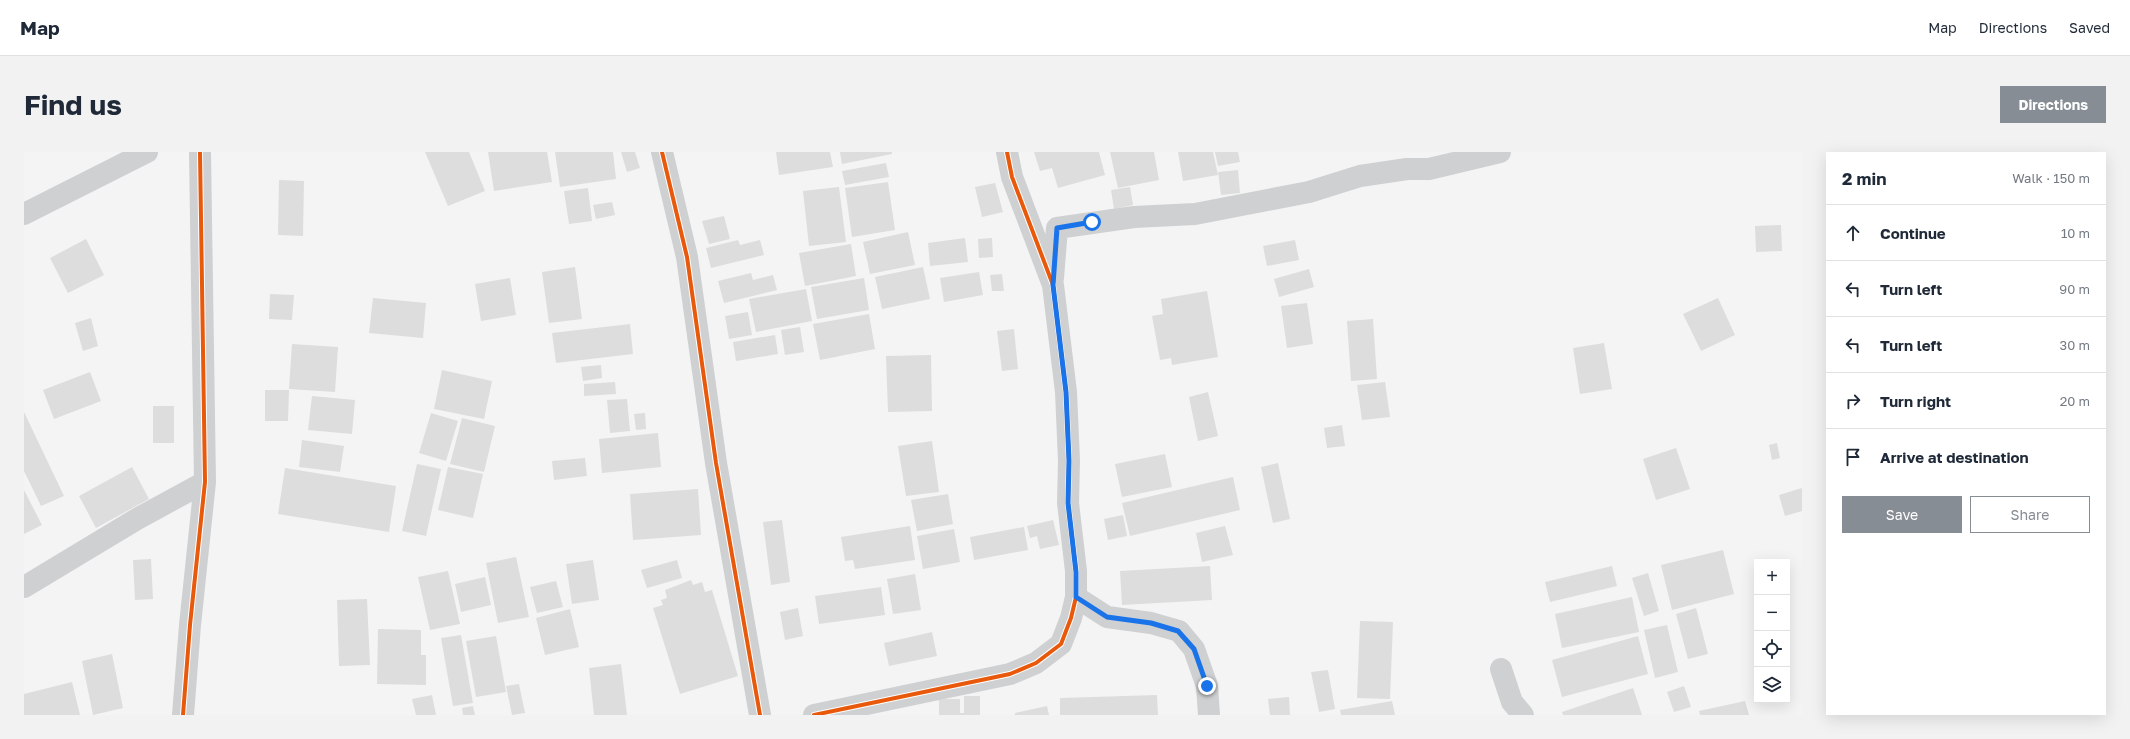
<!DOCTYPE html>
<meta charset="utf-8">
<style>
:root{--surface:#fff;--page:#f2f2f3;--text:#1f2937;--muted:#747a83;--line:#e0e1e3;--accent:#868d94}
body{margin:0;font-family:"Golos Text",sans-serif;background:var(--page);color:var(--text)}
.controls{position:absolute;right:12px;bottom:12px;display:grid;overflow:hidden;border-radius:0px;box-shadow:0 4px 16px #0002}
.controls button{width:36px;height:36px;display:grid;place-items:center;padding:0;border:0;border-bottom:1px solid var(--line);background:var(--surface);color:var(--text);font:20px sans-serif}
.stop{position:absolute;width:12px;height:12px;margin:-9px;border:3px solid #1a73e8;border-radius:50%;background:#fff}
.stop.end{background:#1a73e8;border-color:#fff;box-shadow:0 1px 4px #0008}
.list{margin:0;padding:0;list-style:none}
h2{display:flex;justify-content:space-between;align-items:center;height:52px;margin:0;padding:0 16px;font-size:17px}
h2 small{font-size:13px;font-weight:400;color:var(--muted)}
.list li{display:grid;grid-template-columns:26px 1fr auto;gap:12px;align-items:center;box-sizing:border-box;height:56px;padding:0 16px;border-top:1px solid var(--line)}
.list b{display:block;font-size:15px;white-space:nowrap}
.list em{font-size:13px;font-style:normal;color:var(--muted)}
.actions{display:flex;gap:8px;padding:12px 16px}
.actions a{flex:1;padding:9px 0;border:1px solid var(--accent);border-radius:0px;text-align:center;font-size:14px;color:var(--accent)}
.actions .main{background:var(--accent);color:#fff}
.icon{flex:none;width:22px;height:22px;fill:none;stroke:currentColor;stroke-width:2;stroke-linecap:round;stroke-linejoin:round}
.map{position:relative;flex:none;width:1778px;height:563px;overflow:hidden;border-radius:0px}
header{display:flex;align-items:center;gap:24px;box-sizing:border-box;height:56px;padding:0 20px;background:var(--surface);border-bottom:1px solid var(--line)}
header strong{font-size:19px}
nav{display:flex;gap:22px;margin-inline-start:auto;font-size:14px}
.intro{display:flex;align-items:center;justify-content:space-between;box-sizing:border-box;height:96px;padding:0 24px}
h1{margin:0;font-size:28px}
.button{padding:10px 18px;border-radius:0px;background:var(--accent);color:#fff;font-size:14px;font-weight:700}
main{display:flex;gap:24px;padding:0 24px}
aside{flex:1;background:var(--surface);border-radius:0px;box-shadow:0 4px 16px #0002}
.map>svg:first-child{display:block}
.building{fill:#ddddde}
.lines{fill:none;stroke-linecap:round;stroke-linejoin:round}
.minor{stroke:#ced0d2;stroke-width:22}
.cycleway-casing{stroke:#fff;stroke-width:6}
.cycleway{stroke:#e8590c;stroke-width:4}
.route{stroke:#1a73e8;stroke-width:5}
</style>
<header>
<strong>Map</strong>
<nav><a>Map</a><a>Directions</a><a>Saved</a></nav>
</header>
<div class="intro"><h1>Find us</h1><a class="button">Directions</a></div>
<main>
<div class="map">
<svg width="1778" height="563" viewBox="0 0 1778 563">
<rect width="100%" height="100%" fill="#f4f4f4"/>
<path class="building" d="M401,0H445L461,39L424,54Z
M464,0H523L528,30L470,39Z
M531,0H589L592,27L536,35Z
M597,0H611L616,16L603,20Z
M752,0H806L809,15L755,23Z
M816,0H868V2L818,12Z
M1010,0H1075L1081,23L1034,36L1028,16L1016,19Z
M1086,0H1130L1135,28L1094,36Z
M1154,0H1189L1194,23L1159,29Z
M1191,0H1214L1216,10L1194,14Z
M862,11L865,25L821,33L818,19Z
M1214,18L1216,41L1197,43L1194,20Z
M255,28L280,29L279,84L254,83Z
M864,30L871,78L828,85L821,36Z
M971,31L979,60L958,65L951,35Z
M815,35L822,90L785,94L779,39Z
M1106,35L1109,53L1090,57L1087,38Z
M564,36L568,69L545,72L540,39Z
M588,50L591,63L572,67L569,53Z
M700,64L706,87L685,92L678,69Z
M1757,73L1758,99L1732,100L1731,74Z
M884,80L891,113L846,122L839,90Z
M941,86L944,110L906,114L904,91Z
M968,86L969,105L955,106L954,87Z
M62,87L80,123L44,141L26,106Z
M714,88L716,93L736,88L740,103L687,116L682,96Z
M1271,88L1275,108L1243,114L1239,94Z
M827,92L832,124L781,134L775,101Z
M551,115L558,167L525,171L518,120Z
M899,115L906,147L858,157L851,125Z
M1285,117L1290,135L1255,145L1250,127Z
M955,120L959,143L920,150L916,126Z
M727,121L729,128L749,123L753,138L700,151L694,129Z
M978,122L980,139H968L966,123Z
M486,126L492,163L457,169L451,132Z
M840,126L845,158L793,167L787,135Z
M782,137L788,169L732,180L725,147Z
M1183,139L1194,205L1148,213L1147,206L1136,208L1128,164L1139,162L1137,147Z
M246,142L270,143L268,168L245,167Z
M349,146L402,151L399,186L345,181Z
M1694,146L1711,183L1677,199L1659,162Z
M1283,151L1289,192L1263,196L1257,154Z
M724,160L728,183L705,187L701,164Z
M845,162L851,197L796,208L789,172Z
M67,166L74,194L59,199L51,171Z
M1349,167L1353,227L1327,229L1323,169Z
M606,172L609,202L532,211L528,181Z
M776,175L780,200L761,203L757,178Z
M990,177L994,217L978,219L973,179Z
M751,183L754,202L712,209L709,190Z
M1580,191L1588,237L1556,242L1549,196Z
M268,192L314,195L311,240L265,237Z
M907,203L908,259L864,260L862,204Z
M577,213L578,226L559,229L557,215Z
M418,218L468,229L460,267L410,257Z
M66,220L77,249L30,267L19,238Z
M591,230L592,242L560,244V232Z
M1361,230L1366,265L1338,268L1333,233Z
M241,238H265L264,269H241Z
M1184,240L1194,284L1174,289L1165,245Z
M288,244L331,248L328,282L284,278Z
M603,247L606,279L586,281L583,248Z
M129,254H150V291H129Z
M0,260L40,344L17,354L0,319Z
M407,261L434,269L422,309L395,301Z
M621,261L622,277L612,278L610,262Z
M438,266L471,274L460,320L426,312Z
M1318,273L1321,294L1303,296L1300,276Z
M634,281L637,315L578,321L575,287Z
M278,288L320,294L316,320L275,315Z
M908,289L915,340L882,344L874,294Z
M1753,291L1756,306L1748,308L1745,293Z
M1652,296L1666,337L1632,348L1619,307Z
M1141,302L1148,335L1098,345L1091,312Z
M561,306L563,324L530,328L528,309Z
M1254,311L1266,367L1249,371L1237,315Z
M393,312L417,317L402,384L378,379Z
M108,315L125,347L72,376L55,344Z
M424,315L459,322L449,366L414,358Z
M261,316L372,334L365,380L254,362Z
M1209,325L1216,358L1106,384L1098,351Z
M1778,336V359L1761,364L1755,343Z
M674,337L677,383L609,388L606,342Z
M0,338L18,373L0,382Z
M924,342L929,372L893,379L887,348Z
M1099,363L1103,384L1084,388L1080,367Z
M758,368L766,430L747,433L739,370Z
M1029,368L1035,393L1016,397L1013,384L1006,386L1003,374Z
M886,374L891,408L831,417L829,408L821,409L817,385Z
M1201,374L1209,403L1178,410L1172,381Z
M1000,375L1004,398L950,408L946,385Z
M930,377L936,410L899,417L893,384Z
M1699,398L1710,442L1648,458L1637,413Z
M492,405L505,465L474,471L462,411Z
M127,407L129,447L111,448L109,408Z
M569,408L575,448L548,452L542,412Z
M653,408L658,426L623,436L617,418Z
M1186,414L1188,448L1098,453L1096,419Z
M1588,414L1593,434L1526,450L1521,430Z
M424,419L436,472L406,478L394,425Z
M1624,421L1635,459L1620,464L1608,426Z
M891,422L897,458L869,462L863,427Z
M461,425L467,453L437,460L431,432Z
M667,428L669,433L678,430L681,440L688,438L714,524L656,542L629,456L639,453L637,448L643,446L641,438Z
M532,429L539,455L513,461L506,435Z
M857,435L861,463L795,472L791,444Z
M1608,445L1615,480L1538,496L1531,462Z
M343,447L346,513L315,514L313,448Z
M774,456L779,484L761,488L756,460Z
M1672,456L1684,502L1664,507L1652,462Z
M546,457L555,495L521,503L512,466Z
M1336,469L1369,470L1366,547L1333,546Z
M1643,473L1654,520L1631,526L1620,478Z
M354,477L397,478V503H402V533L353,532Z
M908,480L913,504L865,514L860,491Z
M437,483L449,551L429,554L417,486Z
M472,484L482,540L452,545L442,489Z
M1614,484L1624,522L1538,545L1528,508Z
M88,502L99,556L69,563L58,509Z
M597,512L603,563H570L565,516Z
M1304,518L1311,557L1295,560L1287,520Z
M48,530L56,563H0V542Z
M495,532L501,561L488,563L482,534Z
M1660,534L1667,555L1650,560L1643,540Z
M1609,536L1618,563H1539L1538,560Z
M408,543L412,563H392L388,547Z
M1133,543L1134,563H1036V546Z
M940,544H956V563H915V547H936V561H940Z
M1265,545L1266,563H1246L1244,547Z
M1368,549L1371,563H1317L1316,558Z
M1721,549L1725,563H1676L1675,559Z
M449,554L451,563H439L438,556Z
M1023,554L1025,563H991V561Z"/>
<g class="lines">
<path class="minor" d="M638,0L663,105L692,311L736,563
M0,62L123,0
M1029,126L1033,76L1110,65L1171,62L1285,40L1336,24L1383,17H1405L1476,0
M0,435L113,367L181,330
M1052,445L1083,465L1127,471L1155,479L1170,497L1183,534L1185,563
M1477,517L1488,550L1499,563
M159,563L166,473L181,330L176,0
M790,563L986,522L1012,511L1037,492L1047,466L1052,445V419L1044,351L1045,309L1042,240L1029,133L988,25L983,0"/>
<g class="cycleway-casing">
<path id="cycleway" d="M638,0L663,105L692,311L736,563
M159,563L166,473L181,330L176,0
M790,563L986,522L1012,511L1037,492L1047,466L1052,445V419L1044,351L1045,309L1042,240L1029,133L988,25L983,0"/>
</g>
<use href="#cycleway" class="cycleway"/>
</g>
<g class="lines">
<path class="route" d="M1068,70L1033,76L1029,133L1042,240L1045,309L1044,351L1052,420V445L1083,465L1127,471L1154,479L1170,497L1183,534"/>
</g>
</svg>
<div class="controls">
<button>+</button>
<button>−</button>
<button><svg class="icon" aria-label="locate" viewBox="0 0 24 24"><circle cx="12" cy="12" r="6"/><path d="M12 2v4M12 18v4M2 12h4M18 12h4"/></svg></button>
<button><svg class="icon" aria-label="layers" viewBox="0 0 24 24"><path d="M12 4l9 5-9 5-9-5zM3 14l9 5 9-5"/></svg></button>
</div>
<div class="stop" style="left:1068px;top:70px"></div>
<div class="stop end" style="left:1183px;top:534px"></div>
</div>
<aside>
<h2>2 min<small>Walk · 150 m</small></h2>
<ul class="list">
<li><svg class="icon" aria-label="ahead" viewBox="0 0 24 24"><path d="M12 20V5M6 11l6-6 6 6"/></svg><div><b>Continue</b></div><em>10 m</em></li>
<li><svg class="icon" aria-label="left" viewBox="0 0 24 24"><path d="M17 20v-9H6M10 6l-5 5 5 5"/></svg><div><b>Turn left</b></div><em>90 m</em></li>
<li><svg class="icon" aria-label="left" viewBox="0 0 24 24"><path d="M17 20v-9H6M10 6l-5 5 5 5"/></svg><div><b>Turn left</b></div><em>30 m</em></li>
<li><svg class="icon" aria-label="right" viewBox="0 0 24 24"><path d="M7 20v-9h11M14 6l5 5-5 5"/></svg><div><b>Turn right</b></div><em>20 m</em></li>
<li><svg class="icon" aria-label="arrive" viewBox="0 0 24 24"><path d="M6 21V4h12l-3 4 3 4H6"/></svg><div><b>Arrive at destination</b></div></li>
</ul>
<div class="actions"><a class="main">Save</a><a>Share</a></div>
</aside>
</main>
